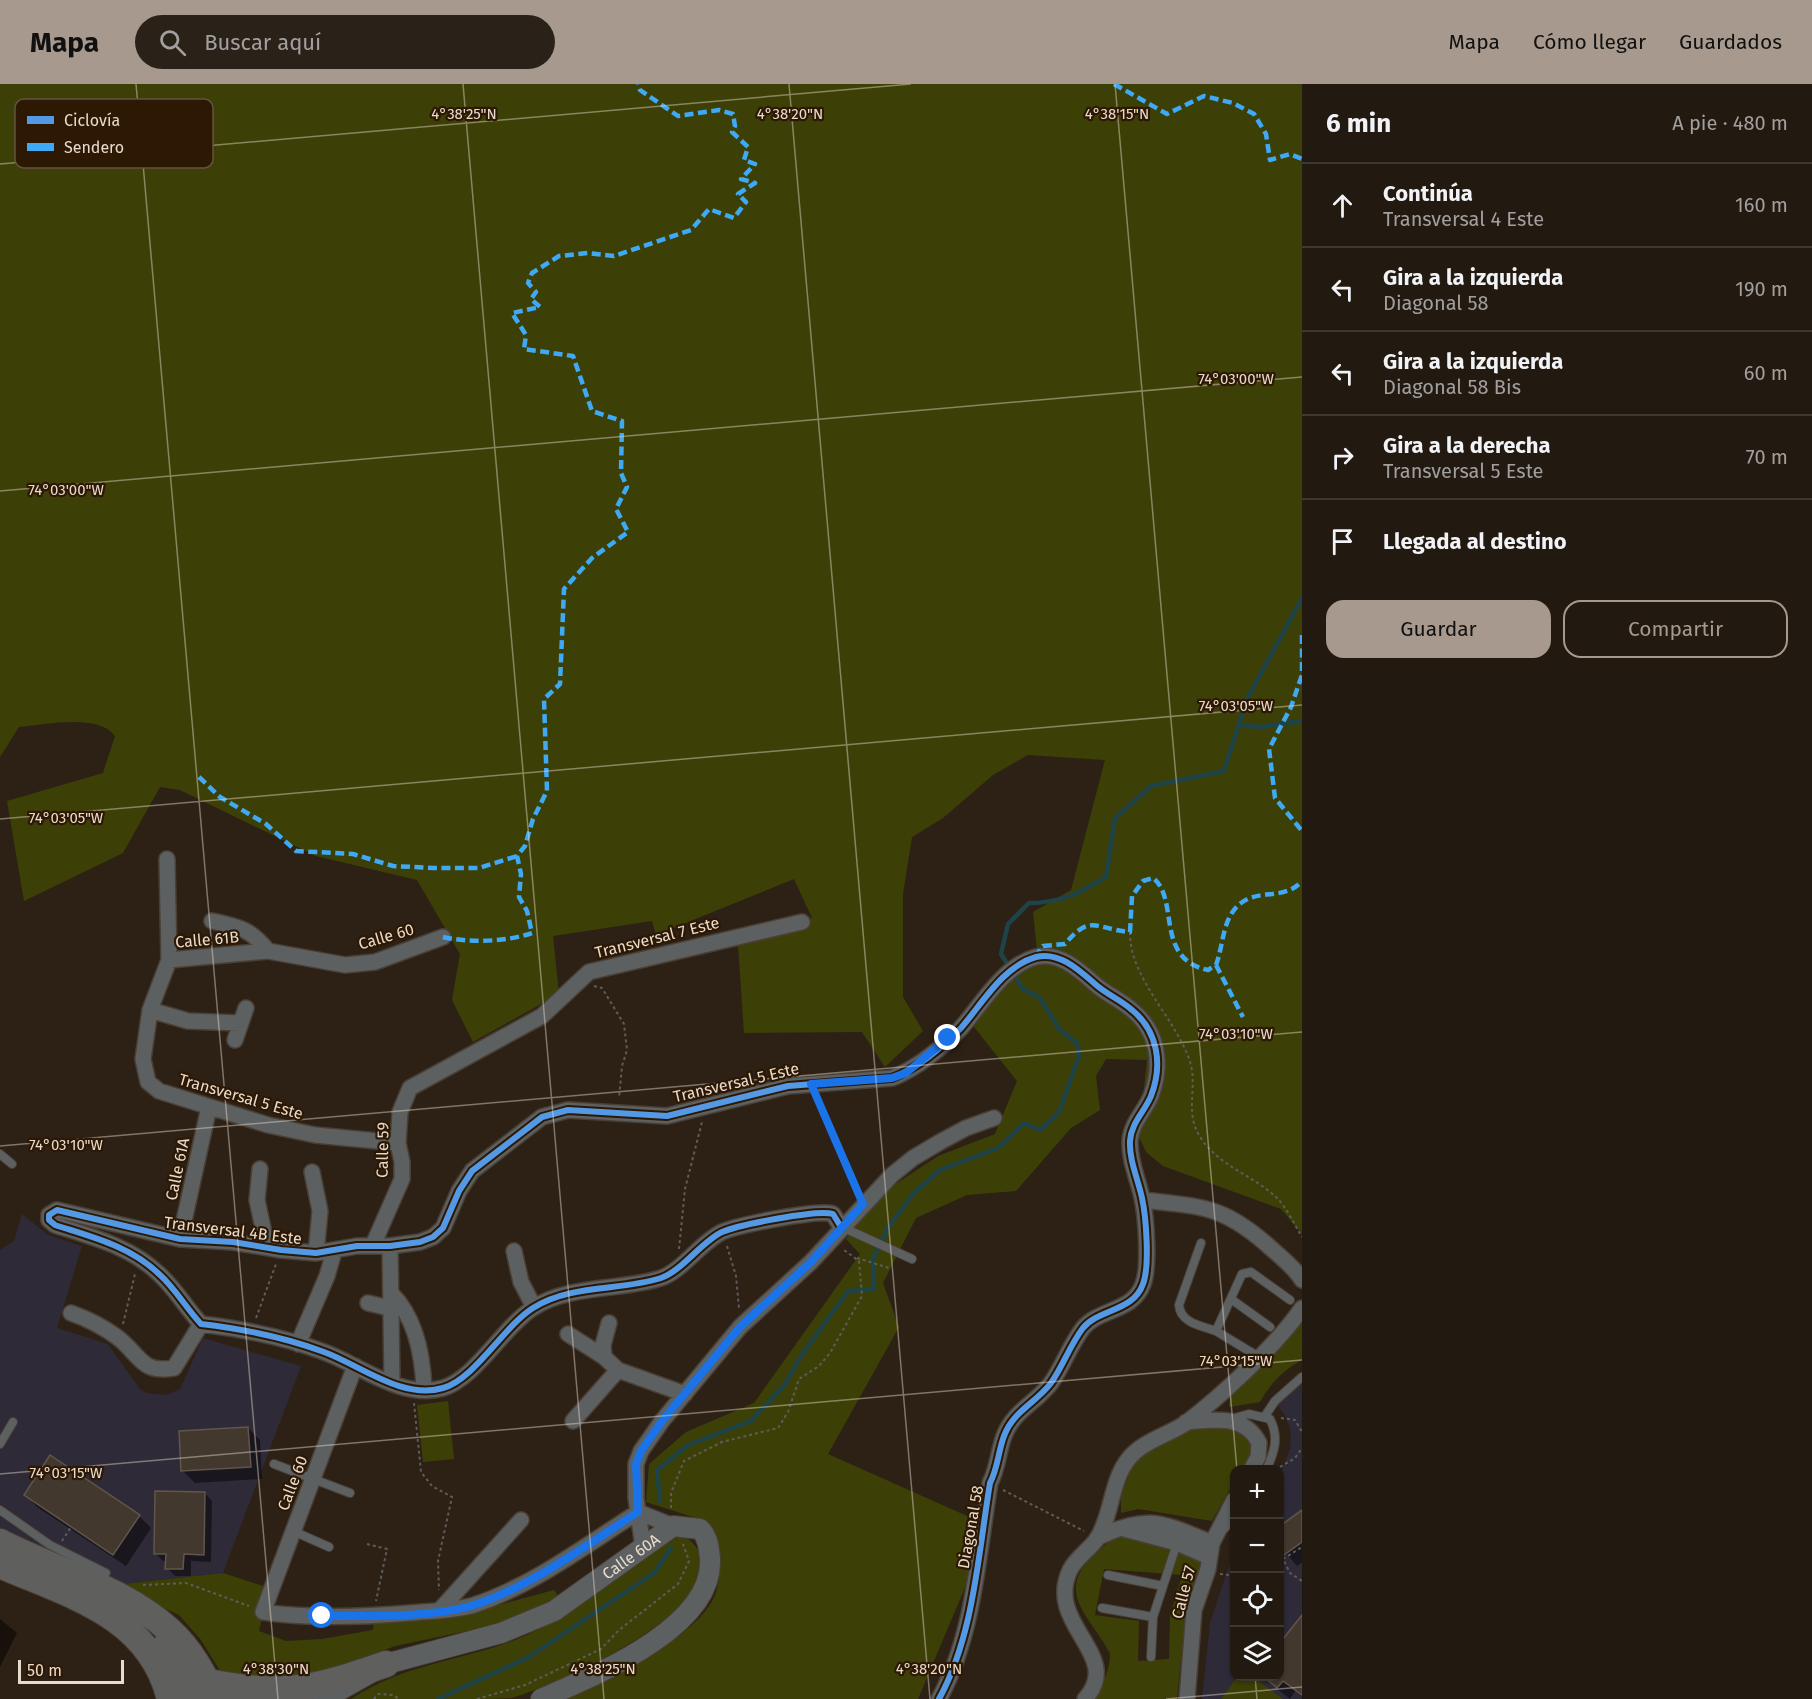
<!DOCTYPE html>
<html lang="es">
<meta charset="utf-8">
<style>
:root{--surface:#221910;--page:#2a2219;--text:#f1f3f6;--muted:#a2a09f;--line:#3f3830;--accent:#a7998d}
body{margin:0;font-family:"Fira Sans",sans-serif;background:var(--page);color:var(--text)}
.controls{position:absolute;right:18px;bottom:18px;display:grid;overflow:hidden;border-radius:12px;box-shadow:0 2px 4px #0004}
.controls button{width:54px;height:54px;display:grid;place-items:center;padding:0;border:0;border-bottom:2px solid var(--line);background:var(--surface);color:var(--text);font:30px sans-serif}
.scale{position:absolute;left:18px;bottom:15px;width:106px;box-sizing:border-box;padding-left:6px;border:3px solid #e8dacd;border-top:0;font-size:16px;line-height:21px;white-space:nowrap;color:#e8dacd;-webkit-text-stroke:4px #2c1803;paint-order:stroke}
.stop{position:absolute;width:18px;height:18px;margin:-14px;border:4px solid #1a73e8;border-radius:50%;background:#fff}
.stop.end{background:#1a73e8;border-color:#fff;box-shadow:0 2px 6px #0008}
.list{margin:0;padding:0;list-style:none}
h2{display:flex;justify-content:space-between;align-items:center;height:78px;margin:0;padding:0 24px;font-size:26px}
h2 small{font-size:20px;font-weight:400;color:var(--muted)}
.list li{display:grid;grid-template-columns:39px 1fr auto;gap:18px;align-items:center;box-sizing:border-box;height:84px;padding:0 24px;border-top:2px solid var(--line)}
.list b{display:block;font-size:22px;white-space:nowrap}
.list p{margin:0;font-size:20px;white-space:nowrap;color:var(--muted)}
.list em{font-size:20px;font-style:normal;color:var(--muted)}
.actions{display:flex;gap:12px;padding:18px 24px}
.actions a{flex:1;padding:14px 0;border:2px solid var(--accent);border-radius:18px;text-align:center;font-size:21px;color:var(--accent)}
.actions .main{background:var(--accent);color:#111}
.icon{flex:none;width:33px;height:33px;fill:none;stroke:currentColor;stroke-width:2;stroke-linecap:round;stroke-linejoin:round}
.map{position:relative;flex:none;width:1302px;height:1615px;overflow:hidden}
header{display:flex;align-items:center;gap:36px;box-sizing:border-box;height:84px;padding:0 30px;background:var(--accent);color:#111}
header strong{font-size:28px}
nav{display:flex;gap:33px;margin-inline-start:auto;font-size:21px}
.search{width:420px;height:54px;background:var(--page);display:flex;align-items:center;gap:15px;box-sizing:border-box;padding:0 21px;border-radius:33px;color:var(--muted);font-size:22px}
main{display:flex}
aside{flex:1;background:var(--surface)}
.map>svg:first-child{display:block}
.education{fill:#2f2a37}
.green{fill:#3d4006;fill-rule:evenodd}
.shadow{fill:#0007}
.lines{fill:none;stroke-linecap:round;stroke-linejoin:round}
.stream{stroke:#1e4348;stroke-width:4.5}
.building{fill:#42382e;stroke:#61564c;stroke-width:1.5}
.service-casing{stroke:#493f35;stroke-width:10}
.minor-casing{stroke:#493f35;stroke-width:18}
.tertiary-casing{stroke:#493f35;stroke-width:22}
.primary-casing{stroke:#493f35;stroke-width:28}
.path{stroke:#5e5c5a;stroke-width:2;stroke-dasharray:3 3;stroke-linecap:butt}
.service{stroke:#5d6061;stroke-width:8}
.minor{stroke:#5d6061;stroke-width:15}
.tertiary{stroke:#5d6061;stroke-width:20}
.primary{stroke:#5f605d;stroke-width:26}
.quiet{stroke:#3fa9f5;stroke-width:4.5;stroke-dasharray:9 4.5;stroke-linecap:butt}
.cycleway-casing{stroke:#2c1803;stroke-width:10}
.cycleway{stroke:#5399e6;stroke-width:6}
.route{stroke:#1a73e8;stroke-width:8}
.ticks{fill:none;stroke:#e8dacd;stroke-width:1.5;stroke-opacity:0.45}
.labels{text-anchor:middle;stroke-width:4.5;stroke-linejoin:round;paint-order:stroke}
.street-label{font-size:16px;fill:#e8dacd;stroke:#2c1803}
.key{fill:#2c1803;stroke:#645240;stroke-width:1.5}
.key-label{font-size:16px;fill:#e8dacd}
.ticks-label{font-size:15px;text-anchor:middle;fill:#e8dacd;stroke:#2c1803;stroke-width:4.5;stroke-linejoin:round;paint-order:stroke}
</style>
<header>
<strong>Mapa</strong>
<div class="search"><svg class="icon" aria-label="search" viewBox="0 0 24 24"><circle cx="10" cy="10" r="6"/><path d="M15 15l6 6"/></svg>Buscar aquí</div>
<nav><a>Mapa</a><a>Cómo llegar</a><a>Guardados</a></nav>
</header>
<main>
<div class="map">
<svg width="1302" height="1615" viewBox="0 0 1302 1615">
<rect width="100%" height="100%" fill="#2d2116"/>
<path class="education" d="M22,1130L48,1151L82,1162L57,1244L108,1260L139,1304L146,1309L166,1311L180,1305L203,1254L301,1282L223,1489L114,1501L18,1458L11,1448L0,1445V1166L14,1157Z
M1302,1296V1615H1202L1210,1539L1234,1467V1592H1280V1391L1290,1365L1291,1348L1286,1333L1276,1319Z"/>
<path class="green" d="M0,0H1302V1150L1281,1125L1163,1082L1146,1068L1139,1053L1147,976L1106,975L1096,992L1100,1026L1071,1044L1016,1107L967,1111L916,1134L883,1199L899,1243L828,1370L976,1436L966,1501L918,1615H566C606,1596 698,1554 715,1511C723,1491 716,1468 711,1448L693,1433L646,1418L649,1380L686,1348L754,1319L860,1170L846,1155L879,1111L938,1072L995,1050L1017,997L974,943L1002,890L1037,866L1033,828L1071,806L1105,676L1028,671L993,691L943,734L912,753L903,810V913L923,947L885,983L862,948L744,949L737,846L812,834L794,795L656,851L652,837L553,852L559,910L473,958L452,916L460,870L417,796L316,772L180,706L160,703L123,769L24,817L7,717L103,689L115,652C99,629 44,641 19,643L0,673Z
M1302,1228V1276C1283,1286 1270,1300 1260,1318L1229,1323L1230,1313L1236,1305L1252,1292Z
M448,1317L454,1375L423,1378L417,1321Z
M1230,1340L1251,1358L1249,1374L1242,1385L1234,1386V1398L1212,1437L1138,1425L1121,1429V1410L1136,1374L1176,1349L1206,1341Z
M1131,1448L1203,1473L1186,1523L1177,1615H1095C1103,1601 1110,1586 1110,1570C1093,1535 1054,1510 1092,1473C1104,1461 1114,1452 1131,1448ZM1104,1485L1182,1491L1170,1532L1169,1575L1138,1577L1139,1537L1095,1531Z
M683,1451C768,1509 551,1604 511,1614C497,1615 479,1615 465,1615C427,1615 389,1615 351,1615C412,1575 475,1577 535,1547C583,1523 625,1486 668,1455Z
M223,1489L269,1504L259,1547L286,1557L322,1555L373,1546L374,1538L480,1526L554,1506L558,1512L510,1538L395,1562L316,1593L225,1595L201,1556L179,1531L114,1501Z
M1238,1592L1253,1593L1283,1615H1221Z"/>
<path class="shadow" d="M248,1344L260,1356L262,1395L195,1399L183,1387Z
M205,1409L212,1417L211,1478L191,1477V1492H175L167,1484V1477H163L155,1469Z
M26,1411L139,1432L151,1444L126,1482L37,1423Z
M1302,1428V1478L1297,1482L1280,1462V1443Z
M1302,1534V1612L1295,1607L1290,1615L1261,1592H1280V1554L1284,1557Z
M0,1535L17,1549L0,1583Z"/>
<g class="lines">
<path class="stream" d="M1239,641L1259,643L1302,637
M660,1417L657,1386L688,1361L751,1337L785,1300L801,1272L848,1207L874,1205L873,1174L889,1142L914,1109L940,1086L998,1064L1024,1039L1040,1046L1059,1028L1079,972L1077,959L1060,946L1040,914L1023,905L1001,870L1008,840L1029,819C1061,819 1079,809 1106,793L1115,734L1151,702L1224,687L1247,615L1302,514
M438,1615L529,1573L654,1489L671,1464"/>
</g>
<path class="building" d="M248,1343L251,1383L181,1387L179,1347Z
M50,1371L140,1431L113,1471L24,1411Z
M155,1407L205,1408L204,1471L184,1470L183,1485H165L166,1470H154Z
M1302,1426V1458L1284,1471L1280,1465V1442Z
M1302,1531V1611L1283,1597L1277,1604L1263,1592H1280V1552L1283,1555Z"/>
<g class="lines">
<g class="service-casing">
<path id="service" d="M0,1070L12,1080
M842,1143L912,1175
M1201,1159L1179,1221C1180,1239 1202,1242 1216,1247
M1231,1215L1270,1243
M1259,1273L1216,1247L1242,1190L1251,1188L1290,1216
M1265,1332L1275,1317L1302,1293
M1231,1335L1249,1330L1270,1335C1279,1353 1275,1367 1266,1386
M0,1360L13,1338
M274,1380L350,1409
M0,1426L50,1461L106,1489
M1225,1444L1234,1434
M293,1447L329,1463
M1108,1491L1163,1502
M1102,1524L1153,1533
M1151,1573L1153,1533L1177,1459"/>
</g>
<g class="minor-casing">
<path id="minor" d="M167,775L169,876L150,926L143,975L148,998L159,1007L268,1041L315,1051L398,1059
M212,837C238,843 250,844 268,867
M169,876L268,867L345,881L375,878L443,853
M150,926L188,937L240,939
M235,956L246,924
M260,1085L257,1116L267,1163
M312,1088L320,1127L316,1169
M1143,1116C1205,1123 1225,1122 1273,1166C1283,1175 1295,1184 1302,1196
M841,1143L833,1130C818,1125 738,1141 722,1148C701,1158 682,1187 661,1194C621,1207 570,1200 533,1224C504,1242 475,1295 443,1304C402,1316 360,1281 324,1268C284,1253 243,1245 201,1240C186,1224 175,1204 159,1190C130,1162 92,1153 55,1141L49,1136V1131L57,1126L180,1155L233,1158L281,1166L316,1169L357,1162H390L420,1158L433,1153L443,1144L459,1107L472,1087L542,1033L568,1026L667,1032L788,1002L892,994C916,985 943,963 961,944C982,920 1003,882 1036,873C1059,867 1079,886 1095,900C1106,910 1121,916 1132,926C1158,947 1163,981 1151,1012C1145,1027 1131,1039 1130,1057C1129,1076 1138,1095 1142,1114C1146,1132 1150,1182 1143,1200C1133,1228 1100,1224 1083,1244C1070,1261 1063,1282 1051,1299C1036,1319 1013,1327 1004,1352C998,1368 998,1384 990,1399C978,1471 974,1551 939,1615
M180,1155L209,1023
M373,1161L402,1095V1078L398,1059L400,1028L410,1004L542,932L589,888L802,838
M390,1162L392,1298
M514,1167L521,1198L534,1223
M391,1209C416,1234 423,1272 424,1306
M368,1219L389,1224
M71,1229C88,1235 102,1242 117,1253C140,1270 140,1290 174,1284L201,1240
M568,1250L604,1273L618,1286L685,1310
M298,1260L327,1192L334,1168
M604,1273L603,1261L609,1239
M355,1282L263,1528C311,1535 362,1533 410,1529C431,1527 454,1527 474,1521C532,1502 586,1461 638,1428
M573,1337L618,1286
M1186,1338C1213,1336 1245,1330 1259,1359L1258,1373L1251,1386
M638,1428L673,1442
M1124,1445L1177,1459L1209,1473
M1097,1454C1148,1429 1163,1439 1212,1459
M643,1463L636,1414V1380L641,1367L662,1337L740,1243L811,1178L892,1091L913,1074L940,1058L966,1044L994,1034
M439,1527L521,1436
M1085,1615C1125,1571 1044,1541 1070,1486C1076,1474 1089,1466 1097,1455C1114,1428 1110,1390 1135,1368C1149,1355 1170,1350 1186,1339C1222,1311 1277,1261 1302,1224
M1187,1615L1194,1526L1208,1485L1212,1459L1234,1416"/>
</g>
<g class="tertiary-casing">
<g id="tertiary">
<path id="s1" d="M324,1615L386,1580L501,1549L554,1527L673,1442L700,1445C708,1453 709,1464 710,1475C714,1544 593,1592 541,1615"/>
</g>
</g>
<g class="primary-casing">
<path id="primary" d="M0,1458C54,1486 126,1505 170,1547C191,1566 203,1590 216,1615
M0,1481C69,1511 150,1531 170,1615
M167,1560L182,1588L190,1615
M208,1598C284,1613 314,1605 386,1580"/>
</g>
<path class="path" d="M1130,848C1129,893 1175,934 1189,975C1199,1001 1184,1026 1199,1051C1216,1081 1253,1091 1277,1114C1287,1124 1294,1140 1302,1153
M594,902L602,904L624,940L627,966L622,982L619,1014
M817,1015L857,1107
M727,1162L736,1192L739,1224
M679,1165L685,1105L702,1038
M857,1174L889,1184
M256,1234L276,1180
M123,1240L135,1190
M414,1319L421,1388L432,1402L452,1413L438,1477L439,1506
M1281,1334L1295,1336L1302,1348
M1280,1383L1295,1374L1302,1364
M1003,1406L1084,1447
M671,1424V1409L684,1377L722,1358L778,1344L788,1328L799,1295L819,1282L830,1269L862,1212L859,1177L844,1166
M62,1457L71,1443
M367,1460L387,1465L376,1517
M1280,1474L1283,1475L1290,1489L1302,1497
M1283,1475L1302,1463
M1220,1490L1230,1491L1234,1488
M143,1501L186,1499L249,1522
M374,1615L378,1610L393,1611L399,1615
M477,1615L525,1601L601,1565L619,1546L678,1500L689,1477L683,1460"/>
<use href="#service" class="service"/>
<use href="#minor" class="minor"/>
<use href="#tertiary" class="tertiary"/>
<use href="#primary" class="primary"/>
<path class="quiet" d="M1114,0L1167,30L1204,12L1233,19L1254,30L1266,50L1270,76L1290,70L1302,75
M1302,551V591L1291,623L1269,665L1275,714L1302,747
M199,693L220,713L266,740L296,767L353,770L393,782L433,784H479L517,772
M443,853C469,859 506,858 532,849L527,827L519,813L521,790L517,772L525,762L533,735L547,707L544,615L560,600L564,505L592,474L628,448L616,425L627,403L621,389L622,337L592,327L573,272L524,265L526,251L512,229L540,223L531,215L536,208L528,199L532,189L559,172L588,169L614,172L691,146L709,125L734,134L746,118L738,110L755,99L741,95L755,80L744,76L748,63L732,48L735,42L733,30L719,26L678,32L640,6L638,0
M1035,873L1043,862L1065,860C1091,829 1095,845 1130,848L1132,812L1143,797L1153,794C1180,815 1154,875 1208,886L1216,881C1222,865 1222,848 1230,832C1249,798 1281,821 1302,797
M1216,881L1243,933"/>
<g class="cycleway-casing">
<path id="cycleway" d="M841,1143L833,1130C818,1125 738,1141 722,1148C701,1158 682,1187 661,1194C621,1207 570,1200 533,1224C504,1242 475,1295 443,1304C402,1316 360,1281 324,1268C284,1253 243,1245 201,1240C186,1224 175,1204 159,1190C130,1162 92,1153 55,1141L49,1136V1131L57,1126L180,1155L233,1158L281,1166L316,1169L357,1162H390L420,1158L433,1153L443,1144L459,1107L472,1087L542,1033L568,1026L667,1032L788,1002L892,994C916,985 943,963 961,944C982,920 1003,882 1036,873C1059,867 1079,886 1095,900C1106,910 1121,916 1132,926C1158,947 1163,981 1151,1012C1145,1027 1131,1039 1130,1057C1129,1076 1138,1095 1142,1114C1146,1132 1150,1182 1143,1200C1133,1228 1100,1224 1083,1244C1070,1261 1063,1282 1051,1299C1036,1319 1013,1327 1004,1352C998,1368 998,1384 990,1399C978,1471 974,1551 939,1615"/>
</g>
<use href="#cycleway" class="cycleway"/>
</g>
<g class="lines">
<path class="route" d="M322,1532C367,1532 431,1534 474,1521C530,1503 588,1460 638,1428L636,1380L641,1367L662,1337L740,1243L811,1178L863,1120L811,1000L892,994L906,989L948,954"/>
</g>
<path class="ticks" d="M136,0L278,1615M463,0L604,1615M789,0L930,1615M1115,0L1237,1386M0,80L911,0M0,407L1302,293M0,735L1302,621M0,1062L1302,948M0,1390L1302,1276M1255,1592L1257,1615M1166,1615L1302,1603"/>
<g class="labels">
<g class="street-label">
<text transform="translate(386 852) rotate(-16)" y="6">Calle 60</text>
<text transform="translate(657 853) rotate(-14)" y="6">Transversal 7 Este</text>
<text transform="translate(207 855) rotate(-5)" y="6">Calle 61B</text>
<text transform="translate(736 998) rotate(-13)" y="6">Transversal 5 Este</text>
<text transform="translate(241 1012) rotate(16)" y="6">Transversal 5 Este</text>
<text transform="translate(382 1066) rotate(-89)" y="6">Calle 59</text>
<text transform="translate(177 1085) rotate(-78)" y="6">Calle 61A</text>
<text transform="translate(233 1146) rotate(7)" y="6">Transversal 4B Este</text>
<text transform="translate(292 1399) rotate(-69)" y="6">Calle 60</text>
<text transform="translate(970 1443) rotate(-80)" y="6">Diagonal 58</text>
<text dy="6" stroke="none"><textPath href="#s1" startOffset="342">Calle 60A</textPath></text>
<text transform="translate(1183 1508) rotate(-76)" y="6">Calle 57</text>
</g>
</g>
<rect x="15" y="15" width="198" height="69" rx="9" class="key"/>
<rect x="27" y="32" width="27" height="8" fill="#5399e6"/>
<rect x="27" y="59" width="27" height="8" fill="#3fa9f5"/>
<g class="key-label">
<text x="64" y="42">Ciclovía</text>
<text x="64" y="69">Sendero</text>
</g>
<g class="ticks-label">
<text x="464" y="35">4°38'25"N</text>
<text x="790" y="35">4°38'20"N</text>
<text x="1117" y="35">4°38'15"N</text>
<text x="1236" y="300">74°03'00"W</text>
<text x="66" y="411">74°03'00"W</text>
<text x="1236" y="627">74°03'05"W</text>
<text x="66" y="739">74°03'05"W</text>
<text x="1236" y="955">74°03'10"W</text>
<text x="66" y="1066">74°03'10"W</text>
<text x="1236" y="1282">74°03'15"W</text>
<text x="66" y="1394">74°03'15"W</text>
<text x="276" y="1590">4°38'30"N</text>
<text x="603" y="1590">4°38'25"N</text>
<text x="929" y="1590">4°38'20"N</text>
</g>
</svg>
<div class="controls">
<button>+</button>
<button>−</button>
<button><svg class="icon" aria-label="locate" viewBox="0 0 24 24"><circle cx="12" cy="12" r="6"/><path d="M12 2v4M12 18v4M2 12h4M18 12h4"/></svg></button>
<button><svg class="icon" aria-label="layers" viewBox="0 0 24 24"><path d="M12 4l9 5-9 5-9-5zM3 14l9 5 9-5"/></svg></button>
</div>
<div class="scale">50 m</div>
<div class="stop" style="left:322px;top:1532px"></div>
<div class="stop end" style="left:948px;top:954px"></div>
</div>
<aside>
<h2>6 min<small>A pie · 480 m</small></h2>
<ul class="list">
<li><svg class="icon" aria-label="ahead" viewBox="0 0 24 24"><path d="M12 20V5M6 11l6-6 6 6"/></svg><div><b>Continúa</b><p>Transversal 4 Este</p></div><em>160 m</em></li>
<li><svg class="icon" aria-label="left" viewBox="0 0 24 24"><path d="M17 20v-9H6M10 6l-5 5 5 5"/></svg><div><b>Gira a la izquierda</b><p>Diagonal 58</p></div><em>190 m</em></li>
<li><svg class="icon" aria-label="left" viewBox="0 0 24 24"><path d="M17 20v-9H6M10 6l-5 5 5 5"/></svg><div><b>Gira a la izquierda</b><p>Diagonal 58 Bis</p></div><em>60 m</em></li>
<li><svg class="icon" aria-label="right" viewBox="0 0 24 24"><path d="M7 20v-9h11M14 6l5 5-5 5"/></svg><div><b>Gira a la derecha</b><p>Transversal 5 Este</p></div><em>70 m</em></li>
<li><svg class="icon" aria-label="arrive" viewBox="0 0 24 24"><path d="M6 21V4h12l-3 4 3 4H6"/></svg><div><b>Llegada al destino</b></div></li>
</ul>
<div class="actions"><a class="main">Guardar</a><a>Compartir</a></div>
</aside>
</main>
